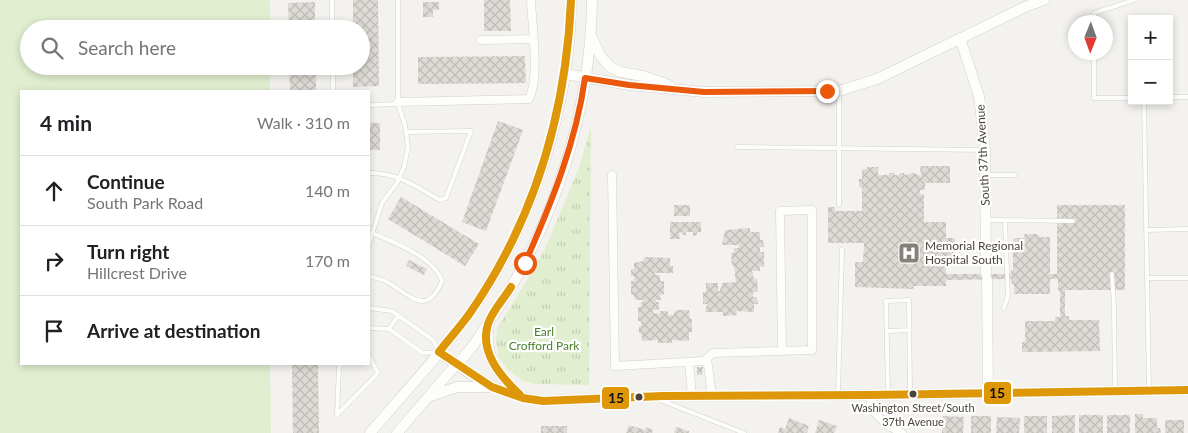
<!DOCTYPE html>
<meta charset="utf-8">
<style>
:root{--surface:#fff;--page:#f6f6f6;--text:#202124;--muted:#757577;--line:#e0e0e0}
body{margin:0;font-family:Lato,sans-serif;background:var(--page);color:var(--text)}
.controls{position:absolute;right:15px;top:15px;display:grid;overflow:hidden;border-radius:0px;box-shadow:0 2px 8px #0003}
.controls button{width:45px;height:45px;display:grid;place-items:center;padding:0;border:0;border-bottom:1px solid var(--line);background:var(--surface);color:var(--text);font:25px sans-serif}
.compass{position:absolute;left:1068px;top:15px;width:45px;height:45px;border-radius:50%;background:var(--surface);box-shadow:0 2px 8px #0003;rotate:181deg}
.stop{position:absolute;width:15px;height:15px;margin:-11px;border:4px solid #ea580c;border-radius:50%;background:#fff}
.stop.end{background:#ea580c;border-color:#fff;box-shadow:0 1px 5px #0008}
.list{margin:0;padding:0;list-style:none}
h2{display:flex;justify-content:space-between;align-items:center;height:65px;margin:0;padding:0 20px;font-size:21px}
h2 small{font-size:16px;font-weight:400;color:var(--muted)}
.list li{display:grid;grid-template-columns:32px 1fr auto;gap:15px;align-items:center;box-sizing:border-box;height:70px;padding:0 20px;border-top:1px solid var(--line)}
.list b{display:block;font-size:19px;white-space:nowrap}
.list p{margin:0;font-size:16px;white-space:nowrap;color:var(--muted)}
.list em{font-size:16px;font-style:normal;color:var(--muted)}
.icon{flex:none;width:28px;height:28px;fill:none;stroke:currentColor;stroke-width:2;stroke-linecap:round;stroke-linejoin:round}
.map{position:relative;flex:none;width:1188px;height:433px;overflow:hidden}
.search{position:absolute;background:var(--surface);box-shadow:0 2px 8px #0003;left:20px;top:20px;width:350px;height:55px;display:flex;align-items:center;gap:12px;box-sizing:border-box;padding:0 18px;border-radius:28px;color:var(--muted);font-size:19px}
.panel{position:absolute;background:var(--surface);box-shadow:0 2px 8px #0003;left:20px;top:90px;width:350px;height:275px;border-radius:0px}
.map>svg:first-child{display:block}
.green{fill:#e1eecf}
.park{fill:url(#park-tufts)}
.building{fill:url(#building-cross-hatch)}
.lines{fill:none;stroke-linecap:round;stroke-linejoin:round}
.service-casing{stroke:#d2d0cb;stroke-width:5}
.minor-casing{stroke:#d2d0cb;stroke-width:9}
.tertiary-casing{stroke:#d2d0cb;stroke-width:11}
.service{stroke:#fdfdfc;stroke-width:4}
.minor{stroke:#fdfdfc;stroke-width:8}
.tertiary{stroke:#fdfdfc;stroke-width:10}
.bus-1-casing{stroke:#fff;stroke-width:11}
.bus-1{stroke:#dd9709;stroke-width:8}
.route{stroke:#ea580c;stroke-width:6}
.bus-dot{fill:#4b4439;stroke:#fff;stroke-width:2}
.labels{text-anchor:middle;stroke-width:4.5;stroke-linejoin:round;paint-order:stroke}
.bus-label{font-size:11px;fill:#4b4439;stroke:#fff}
.street-label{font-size:12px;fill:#4b4439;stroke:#fff}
.poi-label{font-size:12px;fill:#4b4439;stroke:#fff;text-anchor:start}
.park-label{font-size:12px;fill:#4a7f2a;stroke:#fff}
.line-badge{stroke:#fff;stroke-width:2}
.pale-badge-label{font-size:14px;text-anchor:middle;font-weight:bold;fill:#111}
</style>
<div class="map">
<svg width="1188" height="433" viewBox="0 0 1188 433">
<defs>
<pattern id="park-tufts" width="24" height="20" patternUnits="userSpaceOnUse" patternTransform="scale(1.25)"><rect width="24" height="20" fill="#e1eecf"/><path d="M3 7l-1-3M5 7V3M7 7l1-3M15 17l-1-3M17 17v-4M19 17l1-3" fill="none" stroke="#c3cdb2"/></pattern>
<pattern id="building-cross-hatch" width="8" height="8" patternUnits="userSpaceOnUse" patternTransform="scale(1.25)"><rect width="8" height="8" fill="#dedbd6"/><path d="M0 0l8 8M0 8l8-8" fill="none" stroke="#c0bdb8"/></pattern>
</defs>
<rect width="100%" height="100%" fill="#f4f2ee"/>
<path class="green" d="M0,0H270V29H29V66H270V91H21V364H270L271,433H0Z"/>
<path class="park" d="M591,127L589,385L535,384L523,381L507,369L499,358L496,343L497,328L526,282L547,244L578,170Z"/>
<path class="building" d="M353,0H378L379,86L353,87V66H361V29H353Z
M484,0H510L511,31H484Z
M315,2V29H289L288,3Z
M423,2H439V10H433V17H423Z
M525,56L526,83L418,84V57Z
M289,66H316V91H290Z
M498,121L523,130L486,231L462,222Z
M369,123H380V150H369Z
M920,166H950V183H925V190H920V194H924V222H946V238H955V263H946V274H1011V271L1013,269V238H1024L1025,234H1037L1040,237H1050V274H1057V205H1125V290H1065V316H1069V320H1099L1100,351L1022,352V342H1025V321H1055V317H1060V291L1058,290V279H1050V294H1014V284H1012L1011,279L946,280V286H913L914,289L855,287V262H863L864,243H828V207H835V211H862V187H859V179H862V169H867V167H878V175H889V173H894V175H899V173H904V175L913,173L919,175L921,177Z
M401,197L479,244L465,266L388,219Z
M674,205H690V216H674Z
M670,222H701V232H697V235L693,236V232H686V235H682L683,232L679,233L680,239H670Z
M750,228V232H760V240H763L764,247H760V252H764V267L760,266V271H752L754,279H757L758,292H753V297H757L758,304H754V312L736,311L737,315L723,316V312H705L707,304H703V292H706V283H718V291H720L722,283L736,282L734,266H732L731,253H734V248H739L738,245H722L725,230Z
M644,257L670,258V266H673V273H655V275H660V281H664V294L660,295L661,300H656V302H659V310H653V313L660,314V311H668V315H674V312L677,310H689L690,319H692V332H689V341L672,340V343H658V340L642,341L641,333H639V326H641V321H638V307H641V302H643V300H635L634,295H631V281H634V276H631V270L634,269V263L643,261Z
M409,260L427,269L424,275L406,266Z
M292,364H318L319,433H293Z
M697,367H703L702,375H697Z
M1135,414H1143V418H1157V428H1160L1161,433H1135Z
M1075,415V433H1052V416Z
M1079,415H1103V433H1079Z
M1107,415H1130V433H1107Z
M943,416L964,417L963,433H942Z
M971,416H991V433H971Z
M1024,416H1047V433H1024Z
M997,417L1020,418L1019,433H996Z
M789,418L809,426L807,433H778L780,427L785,429Z
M819,420L837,426L834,433H815Z
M1165,420H1184V433H1165Z
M629,425L645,430L646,427L653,430L652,433H626Z
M541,426H567V433H541Z
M676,427L689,431V433H674Z"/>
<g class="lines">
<g class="service-casing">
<path id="service" d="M332,0V29
M1094,22V13L1134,0
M1094,52V98H1132
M333,66V91
M1169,97H1188
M1144,101L1149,389
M369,105L398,104
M737,147L985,150
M369,173C396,172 417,187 440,200L446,198L471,131L406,132
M985,175H1015
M839,205V91
M986,220L1073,221
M1146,230L1188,229
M369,244L382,203L397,183L404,167L408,147L405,125L398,104V0
M1112,274L1114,307L1115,390
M369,276C375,278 382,279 387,282C411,295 426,318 442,281C434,257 393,242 372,233
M1147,278H1188
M369,308L392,311L433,340L439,352L423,353L389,329L369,328
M1004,308L1008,296L1005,221
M389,329L398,316
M887,331L910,330
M342,364L339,367L337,415L378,373L369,356
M838,393L842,249
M888,393L886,301L909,300L910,394
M660,400L744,433"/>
</g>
<g class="minor-casing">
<path id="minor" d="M481,40L533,39
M398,102L529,99C540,77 532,26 531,0
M612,175L615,366L704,361L713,353L812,350V210L780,211L782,351
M707,358L712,396
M689,363L692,396
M869,395L873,411L887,425L902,433"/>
</g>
<g class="tertiary-casing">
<path id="tertiary" d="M591,36L600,55L609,66L620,72L643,76L669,85
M960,38L979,96L985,150L986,274
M565,74L629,85L704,92L839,91L877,79L1027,6L1044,0
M987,280L988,393
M488,324C486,361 495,371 521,396
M439,352C473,377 501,396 543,401L663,396L869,395L1188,390
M428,397L457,387H489
M370,433C405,392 443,352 474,307C533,221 571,104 571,0
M397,433C416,411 435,389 454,367C460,360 467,354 472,347C478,339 483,330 489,322C553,229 591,113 592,0"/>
</g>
<use href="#service" class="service"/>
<use href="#minor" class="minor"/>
<use href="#tertiary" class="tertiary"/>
<g class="bus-1-casing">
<path id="bus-1" d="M571,0C566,114 535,219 470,313C460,327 449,339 439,352L492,387L523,398L543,401L663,396L869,395L1188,390
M511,287C504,299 492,311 488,324C479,352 501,377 520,395"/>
</g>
<use href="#bus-1" class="bus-1"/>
</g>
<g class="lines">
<path class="route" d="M525,263C551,204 576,143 585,78L629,85L704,92L827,91"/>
</g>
<defs>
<g id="hospital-square" transform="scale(1.125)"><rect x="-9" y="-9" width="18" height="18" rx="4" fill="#868178" stroke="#fff"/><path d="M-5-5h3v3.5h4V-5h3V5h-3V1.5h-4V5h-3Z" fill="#fff"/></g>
</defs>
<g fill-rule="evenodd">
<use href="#hospital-square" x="909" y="253"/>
</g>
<g class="bus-dot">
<circle cx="913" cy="394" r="4.5"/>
<circle cx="639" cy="397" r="4.5"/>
</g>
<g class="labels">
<g class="bus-label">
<text x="913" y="412">Washington Street/South<tspan x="913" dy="14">37th Avenue</tspan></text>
</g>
<g class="street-label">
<text transform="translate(983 155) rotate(-93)" y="4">South 37th Avenue</text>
</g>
<g class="poi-label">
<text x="925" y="250">Memorial Regional<tspan x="925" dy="14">Hospital South</tspan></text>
</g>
<g class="park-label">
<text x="544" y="336">Earl<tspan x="544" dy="14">Crofford Park</tspan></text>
</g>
</g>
<g class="line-badge">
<rect x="983" y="381" width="29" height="24" rx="5" fill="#dd9709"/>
<rect x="601" y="386" width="29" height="24" rx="5" fill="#dd9709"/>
</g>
<g class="pale-badge-label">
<text x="997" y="398">15</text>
<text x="616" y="403">15</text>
</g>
</svg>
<div class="controls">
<button>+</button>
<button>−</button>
</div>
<svg class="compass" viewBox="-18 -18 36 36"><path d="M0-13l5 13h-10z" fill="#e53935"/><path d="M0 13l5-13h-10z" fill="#757577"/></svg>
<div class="stop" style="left:525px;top:263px"></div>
<div class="stop end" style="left:827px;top:91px"></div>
<div class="search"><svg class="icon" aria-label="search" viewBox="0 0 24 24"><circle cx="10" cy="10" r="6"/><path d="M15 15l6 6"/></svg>Search here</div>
<section class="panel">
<h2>4 min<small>Walk · 310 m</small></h2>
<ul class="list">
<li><svg class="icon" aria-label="ahead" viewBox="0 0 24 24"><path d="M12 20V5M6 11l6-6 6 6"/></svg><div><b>Continue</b><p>South Park Road</p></div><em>140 m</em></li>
<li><svg class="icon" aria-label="right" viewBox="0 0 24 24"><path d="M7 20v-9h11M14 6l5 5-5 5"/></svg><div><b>Turn right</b><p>Hillcrest Drive</p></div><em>170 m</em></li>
<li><svg class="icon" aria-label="arrive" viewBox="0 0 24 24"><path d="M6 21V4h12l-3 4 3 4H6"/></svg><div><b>Arrive at destination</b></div></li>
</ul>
</section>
</div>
